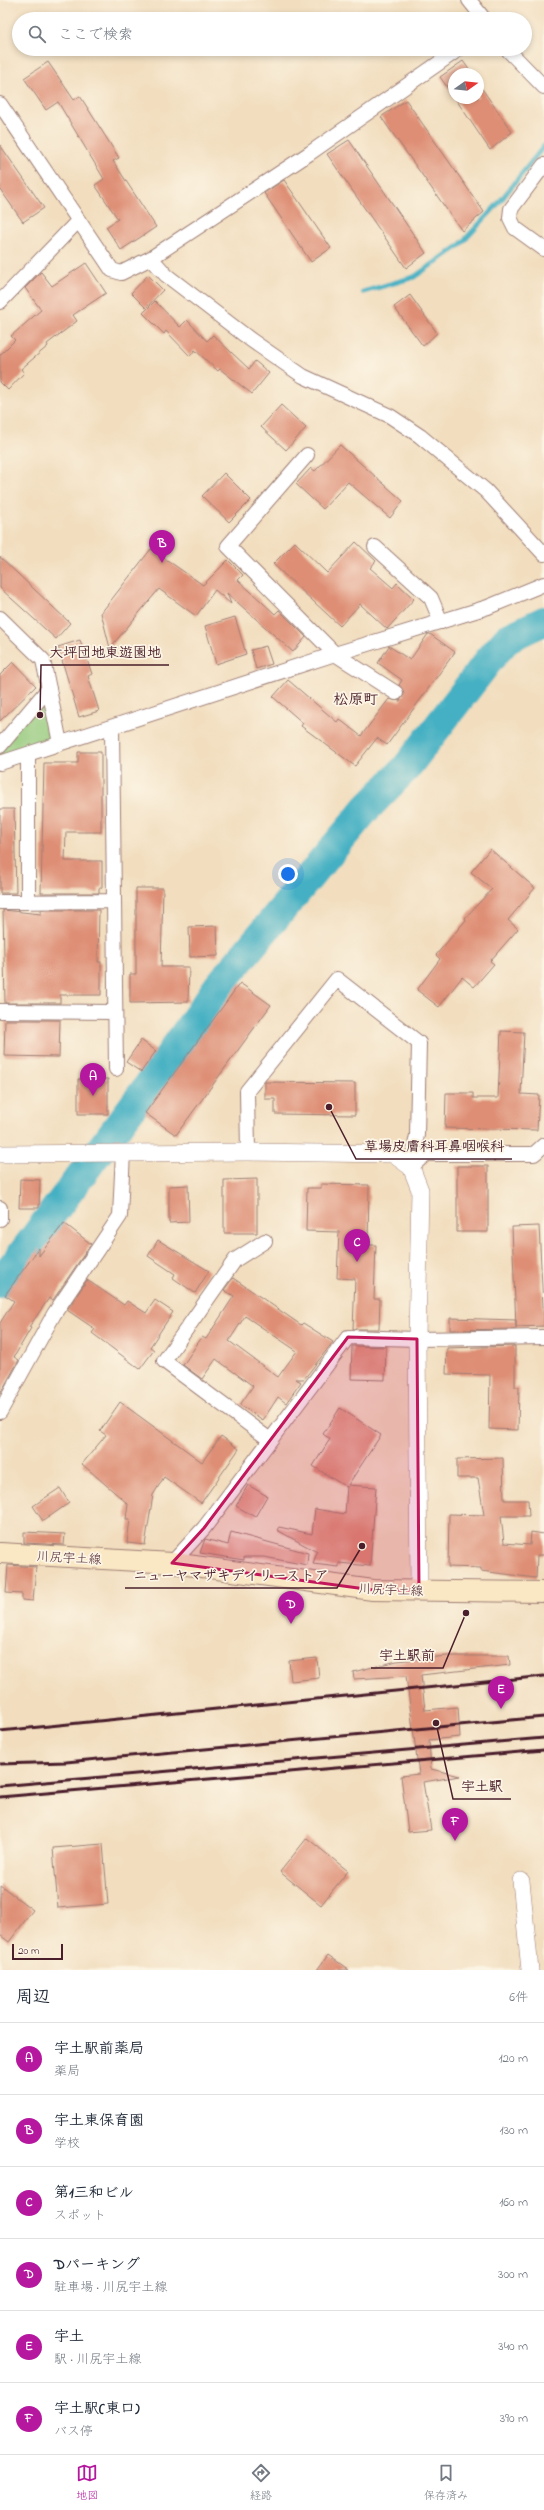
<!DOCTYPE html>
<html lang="ja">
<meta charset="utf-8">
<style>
:root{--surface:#fff;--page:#f2f2f3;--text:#1f2937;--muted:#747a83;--line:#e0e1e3;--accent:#b5179e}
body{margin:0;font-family:"Indie Flower","Klee One",sans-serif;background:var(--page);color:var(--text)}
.compass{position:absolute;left:448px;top:68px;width:36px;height:36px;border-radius:50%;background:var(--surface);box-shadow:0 2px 6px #0003;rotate:75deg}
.scale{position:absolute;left:12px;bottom:10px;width:51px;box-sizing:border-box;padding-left:4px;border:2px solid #4a1f2b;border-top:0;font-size:11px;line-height:14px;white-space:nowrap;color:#4a1f2b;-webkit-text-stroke:3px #fcf5e5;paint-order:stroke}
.you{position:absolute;left:288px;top:874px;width:14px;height:14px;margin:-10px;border:3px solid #fff;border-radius:50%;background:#1a73e8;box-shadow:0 0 0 6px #1a73e833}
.badge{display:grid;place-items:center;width:26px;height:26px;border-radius:50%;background:var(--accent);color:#fff;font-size:13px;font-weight:700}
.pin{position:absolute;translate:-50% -33px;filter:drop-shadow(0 1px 2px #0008)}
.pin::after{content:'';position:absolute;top:21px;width:14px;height:12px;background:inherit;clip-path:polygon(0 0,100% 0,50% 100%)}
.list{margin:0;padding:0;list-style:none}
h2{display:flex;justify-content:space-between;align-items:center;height:52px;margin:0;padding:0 16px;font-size:17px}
h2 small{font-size:13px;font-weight:400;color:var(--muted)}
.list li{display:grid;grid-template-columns:26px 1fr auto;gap:12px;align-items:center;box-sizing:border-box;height:72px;padding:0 16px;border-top:1px solid var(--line)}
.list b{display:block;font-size:15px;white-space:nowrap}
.list p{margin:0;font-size:13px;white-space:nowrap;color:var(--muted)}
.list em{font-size:13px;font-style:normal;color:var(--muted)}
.icon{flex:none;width:22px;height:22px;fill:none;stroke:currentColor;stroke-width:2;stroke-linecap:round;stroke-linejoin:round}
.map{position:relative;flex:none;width:544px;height:1970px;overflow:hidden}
.search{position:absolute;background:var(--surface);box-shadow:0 2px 6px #0003;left:12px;right:12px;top:12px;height:44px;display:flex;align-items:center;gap:10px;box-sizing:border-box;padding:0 14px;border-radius:22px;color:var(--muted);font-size:15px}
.sheet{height:484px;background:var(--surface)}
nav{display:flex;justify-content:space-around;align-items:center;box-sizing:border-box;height:56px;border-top:1px solid var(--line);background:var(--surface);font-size:11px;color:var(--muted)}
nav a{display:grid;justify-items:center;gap:2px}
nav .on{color:var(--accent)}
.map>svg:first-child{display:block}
.green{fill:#93c97b;stroke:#6e7453}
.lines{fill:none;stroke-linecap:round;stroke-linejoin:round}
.stream{stroke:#45b0c3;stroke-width:5}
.river{stroke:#45b0c3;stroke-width:30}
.building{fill:#de8e75;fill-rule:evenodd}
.minor-casing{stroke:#9e7e75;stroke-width:16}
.tertiary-casing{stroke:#9e7e75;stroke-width:18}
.secondary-casing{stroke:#9e7e75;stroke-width:22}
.minor{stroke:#fff;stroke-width:14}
.tertiary{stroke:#fff;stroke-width:17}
.secondary{stroke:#fae7c3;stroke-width:20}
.rail{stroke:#4a1f2b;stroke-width:3}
.marked{fill:#c2185b;fill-opacity:0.2;stroke:#c2185b;stroke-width:3;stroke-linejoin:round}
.labels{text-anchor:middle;stroke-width:3.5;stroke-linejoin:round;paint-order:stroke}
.street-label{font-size:13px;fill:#4a1f2b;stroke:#fcf5e5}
.quarter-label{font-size:15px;font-weight:bold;fill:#4a1f2b;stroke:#fcf5e5}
.leader{fill:none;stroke:#4a1f2b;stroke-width:1.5}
.callout-dot{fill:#4a1f2b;stroke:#fcf5e5;stroke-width:1.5}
.callout-label{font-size:14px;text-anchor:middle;font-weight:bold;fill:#4a1f2b;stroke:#fcf5e5;stroke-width:3.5;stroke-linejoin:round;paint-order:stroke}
</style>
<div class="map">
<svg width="544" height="1970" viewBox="0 0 544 1970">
<rect width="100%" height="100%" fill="#fcf5e5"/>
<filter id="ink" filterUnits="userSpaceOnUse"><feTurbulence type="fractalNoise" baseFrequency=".025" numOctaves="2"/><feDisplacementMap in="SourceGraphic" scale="8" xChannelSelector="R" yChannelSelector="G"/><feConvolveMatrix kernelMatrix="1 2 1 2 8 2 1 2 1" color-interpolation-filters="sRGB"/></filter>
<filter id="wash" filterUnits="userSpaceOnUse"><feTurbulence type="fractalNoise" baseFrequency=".012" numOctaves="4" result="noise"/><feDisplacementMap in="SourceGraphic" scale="16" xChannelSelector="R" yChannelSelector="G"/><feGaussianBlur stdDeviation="0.9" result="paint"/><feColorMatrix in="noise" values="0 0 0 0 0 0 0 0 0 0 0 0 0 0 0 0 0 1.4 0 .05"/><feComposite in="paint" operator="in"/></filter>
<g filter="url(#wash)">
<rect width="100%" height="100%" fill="#f2debf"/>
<path class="green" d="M49,688L60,743L0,763V746Z"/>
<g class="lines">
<path class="stream" d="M363,292L414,277L459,246L497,205L544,146"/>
<path class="river" d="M0,1283L148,1086L219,985L366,809L406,768L489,660L508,638L544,621"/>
</g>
<g id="blocks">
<path class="building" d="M463,61L472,74H454V97L440,77Z
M48,62L74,100L80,96L119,158L113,161L156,227L121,250L106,227L118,219L95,185L104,179L58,102L46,110L24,78Z
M478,83L512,132L490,150L455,98H478Z
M406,100L484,212L462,231L381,117Z
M349,140L426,253L406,268L327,154Z
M0,145L44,208L23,222L0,189Z
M284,180L331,248L311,262L264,193Z
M86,263L106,293L73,315L77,321L47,344L48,346L21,369L24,373L8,390L0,382V355L15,340L11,336L41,310L25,288L41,272L52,286Z
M148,275L163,290L146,308L131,293Z
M410,295L437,333L423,346L394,307Z
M155,301L180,327L187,320L207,341L213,335L249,369L255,361L269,373L252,394L220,369L218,371L195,350L190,356L166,331L164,334L143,313Z
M281,405L306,428L286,450L261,427Z
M340,445L403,501L390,518L348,482L323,509L296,484L311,468L315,471Z
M224,473L251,500L229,522L202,496Z
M295,542L327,573L356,542L376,561L370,568L393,588L397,583L414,599L387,629L360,604L340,626L273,564Z
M151,549L203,585L228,560L243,575L238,580L275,614L279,610L306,637L293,652L227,593L231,604L215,590L196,616L159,589L110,648L101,613Z
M0,557L70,623L56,639L0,588Z
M235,617L246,654L216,664L205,626Z
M428,634H430L455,652L387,745L377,738L355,766L301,726L303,723L273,697L288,680L337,722L339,719L361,736L389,699L400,701L404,694L399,685L402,680L378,663L389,646L410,660Z
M80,640L92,674L88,676L99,711L79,717L58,647Z
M266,646L272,664L256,669L251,650Z
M13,662L36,686L0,721V675Z
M78,752H101V832H66L65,861H102V888H99V893H41L44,763H78Z
M0,809H14L16,893H0Z
M490,849L535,888L508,920L518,929L490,961L494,964L474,987L462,977L439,1007L417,990L440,959L436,955L466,920L465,918L492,889L471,872Z
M136,888H163L161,967H189L188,1002L130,1003V974H136Z
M3,910L41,914V910H99L98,962H101V995H60V1003H5Z
M217,926L218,956L190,957L189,927Z
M240,983L271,1005L176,1135L145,1113Z
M5,1020H60L59,1057L4,1056Z
M501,1031L524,1032L521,1094L539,1095L537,1130L445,1128L446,1093H473V1098H498Z
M141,1040L156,1051L141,1072L126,1062Z
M78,1079H108V1114H78Z
M265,1082L355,1083V1115L275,1114V1099H265Z
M457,1166H488V1232H457Z
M20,1179L40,1180L39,1208H19Z
M257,1179V1233H224V1180Z
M321,1184L369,1185L368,1245H376L374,1299H380L379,1329H353L355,1279L337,1278L339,1232L306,1231L307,1188H321Z
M188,1185L189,1222L169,1223V1186Z
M64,1223L91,1244L53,1300L49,1298L29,1327L31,1328L14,1357L19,1360L0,1394V1323L14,1301L5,1295L39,1248V1256Z
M539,1226L544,1326L516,1327L512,1227Z
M158,1240L209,1271L195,1293L173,1278L175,1274L148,1256Z
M233,1278L301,1325L303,1323L333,1342L304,1379H296L301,1382L286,1403L278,1397L263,1420L240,1405L253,1386L216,1359L202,1379L183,1365L202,1337L206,1339L234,1296L224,1290ZM245,1316L297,1351L278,1377L229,1341Z
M87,1280L124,1305L127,1301L146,1313L155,1300L173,1312L150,1347L154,1350L140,1369L92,1333L95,1329L67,1310Z
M450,1318L516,1320V1329L450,1330Z
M352,1346L386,1347L385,1380L351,1379Z
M515,1346V1387H519L518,1430L489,1429L490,1375L446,1374L447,1348Z
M120,1402L202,1462L221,1436L239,1449L201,1503L164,1477L153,1495L145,1545L127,1543L130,1519H126L128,1504L82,1464L106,1435L100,1431Z
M340,1408L381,1435L348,1485L376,1487L370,1566L339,1563V1567L313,1564L317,1552L277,1530L279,1527L312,1534L315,1509L345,1514L347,1486L346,1487L313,1466L330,1439L323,1434Z
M503,1458L504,1500H528L529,1516H501L504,1543L530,1545L531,1532L544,1534V1555H537L536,1578L481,1571V1568L448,1567L449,1514L484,1515L478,1478H457V1459Z
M248,1485L267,1496L255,1517L236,1506Z
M60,1488L69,1503L43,1521L33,1506Z
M24,1532L65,1534L64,1545L24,1543Z
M231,1532L308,1553L307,1565L264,1557H244V1560L200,1553L205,1539L228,1545Z
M8,1565L36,1567L33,1601L22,1600V1594L6,1593Z
M447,1656H509L510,1665L421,1675L425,1710L458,1707L460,1737L429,1740L431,1769L460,1776L423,1782L431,1830L408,1832L401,1776L419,1774L406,1676L354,1679L353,1672L397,1661Z
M317,1658L319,1678L291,1681L289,1661Z
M307,1838L348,1871L321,1905L280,1872Z
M103,1844L108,1904L58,1908L53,1848Z
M0,1885L33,1910L9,1942L0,1935Z
M328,1955L349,1970H317Z"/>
</g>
</g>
<g filter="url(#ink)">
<use href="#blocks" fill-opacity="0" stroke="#9e7e75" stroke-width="1"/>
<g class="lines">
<g class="minor-casing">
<path id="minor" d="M469,0L484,19
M507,49L544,87
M0,104L112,270L121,273L151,258L310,153L459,49
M544,165L511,209L510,218L515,228L544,249
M151,258L166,275L251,340L303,376L390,416L420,436L486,491L544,554
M0,302L78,221
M307,455L228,546L335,654L396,693
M375,547L431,598L441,622
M0,618L43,660L60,743
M112,728L116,1069
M0,746L49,688
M0,763L335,654L488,607L544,584
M0,902L113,901
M28,902V754
M0,1011L114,1012
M248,1152L247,1091L337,979L419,1043L417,1135L411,1167
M411,1167L426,1154H534L544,1145
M0,1208V1219
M265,1241L235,1260L164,1361L270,1440
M0,1412L54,1314L120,1216L123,1152
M172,1563L204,1528L348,1337L417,1339L544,1337"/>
</g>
<g class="tertiary-casing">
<path id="tertiary" d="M0,1154L248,1152L393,1154L411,1167L420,1190L417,1339L419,1590
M521,1881L530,1970"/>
</g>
<g class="secondary-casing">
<path id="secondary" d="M0,1553L172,1563L373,1590L544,1592"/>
</g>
<use href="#minor" class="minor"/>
<use href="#tertiary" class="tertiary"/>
<use href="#secondary" class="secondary"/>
<path class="rail" d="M0,1731L544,1676
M0,1764L66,1762L544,1717
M0,1786L544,1738
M0,1797L544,1750"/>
</g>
</g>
<path class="marked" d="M348,1337L417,1339L419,1590H373L172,1563L204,1528Z"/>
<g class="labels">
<g class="street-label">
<text transform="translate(69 1557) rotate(3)" y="5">川尻宇土線</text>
<text transform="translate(391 1589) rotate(2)" y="5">川尻宇土線</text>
</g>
<g class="quarter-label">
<text x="356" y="704">松原町</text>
</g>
</g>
<path class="leader" d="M40 715L41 665H169M329 1107L356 1159H512M362 1546L337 1588H125M466 1613L443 1668H371M436 1723L453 1799H511"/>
<g class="callout-dot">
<circle cx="40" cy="715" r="4"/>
<circle cx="329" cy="1107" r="4"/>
<circle cx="362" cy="1546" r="4"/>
<circle cx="466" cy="1613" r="4"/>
<circle cx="436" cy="1723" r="4"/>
</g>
<g class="callout-label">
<text x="105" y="657">大坪団地東遊園地</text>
<text x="434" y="1151">草場皮膚科耳鼻咽喉科</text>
<text x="231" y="1580">ニューヤマザキデイリーストア</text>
<text x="407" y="1660">宇土駅前</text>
<text x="482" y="1791">宇土駅</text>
</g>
</svg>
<svg class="compass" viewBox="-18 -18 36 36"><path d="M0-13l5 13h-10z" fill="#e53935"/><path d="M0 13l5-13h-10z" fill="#747a83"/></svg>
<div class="scale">20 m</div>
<div class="you"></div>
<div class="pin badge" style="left:93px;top:1096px">A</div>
<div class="pin badge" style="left:162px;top:563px">B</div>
<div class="pin badge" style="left:357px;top:1262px">C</div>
<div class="pin badge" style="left:291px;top:1624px">D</div>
<div class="pin badge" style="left:501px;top:1709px">E</div>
<div class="pin badge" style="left:455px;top:1841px">F</div>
<div class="search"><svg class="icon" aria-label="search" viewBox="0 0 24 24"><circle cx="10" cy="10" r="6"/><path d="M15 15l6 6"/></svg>ここで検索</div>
</div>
<section class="sheet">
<h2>周辺<small>6件</small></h2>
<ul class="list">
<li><span class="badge">A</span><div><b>宇土駅前薬局</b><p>薬局</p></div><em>120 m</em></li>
<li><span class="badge">B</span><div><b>宇土東保育園</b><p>学校</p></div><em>130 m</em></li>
<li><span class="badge">C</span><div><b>第1三和ビル</b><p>スポット</p></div><em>160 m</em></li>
<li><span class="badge">D</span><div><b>Dパーキング</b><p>駐車場 · 川尻宇土線</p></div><em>300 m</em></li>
<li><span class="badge">E</span><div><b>宇土</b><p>駅 · 川尻宇土線</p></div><em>340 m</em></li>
<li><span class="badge">F</span><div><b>宇土駅(東口)</b><p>バス停</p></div><em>390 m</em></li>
</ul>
</section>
<nav>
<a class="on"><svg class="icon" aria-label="map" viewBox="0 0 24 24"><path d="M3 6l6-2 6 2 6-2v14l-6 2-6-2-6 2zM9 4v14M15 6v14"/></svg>地図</a>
<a><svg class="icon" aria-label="directions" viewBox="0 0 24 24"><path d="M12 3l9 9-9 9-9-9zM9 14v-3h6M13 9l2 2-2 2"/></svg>経路</a>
<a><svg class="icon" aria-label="saved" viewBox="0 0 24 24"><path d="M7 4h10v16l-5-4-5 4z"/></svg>保存済み</a>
</nav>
